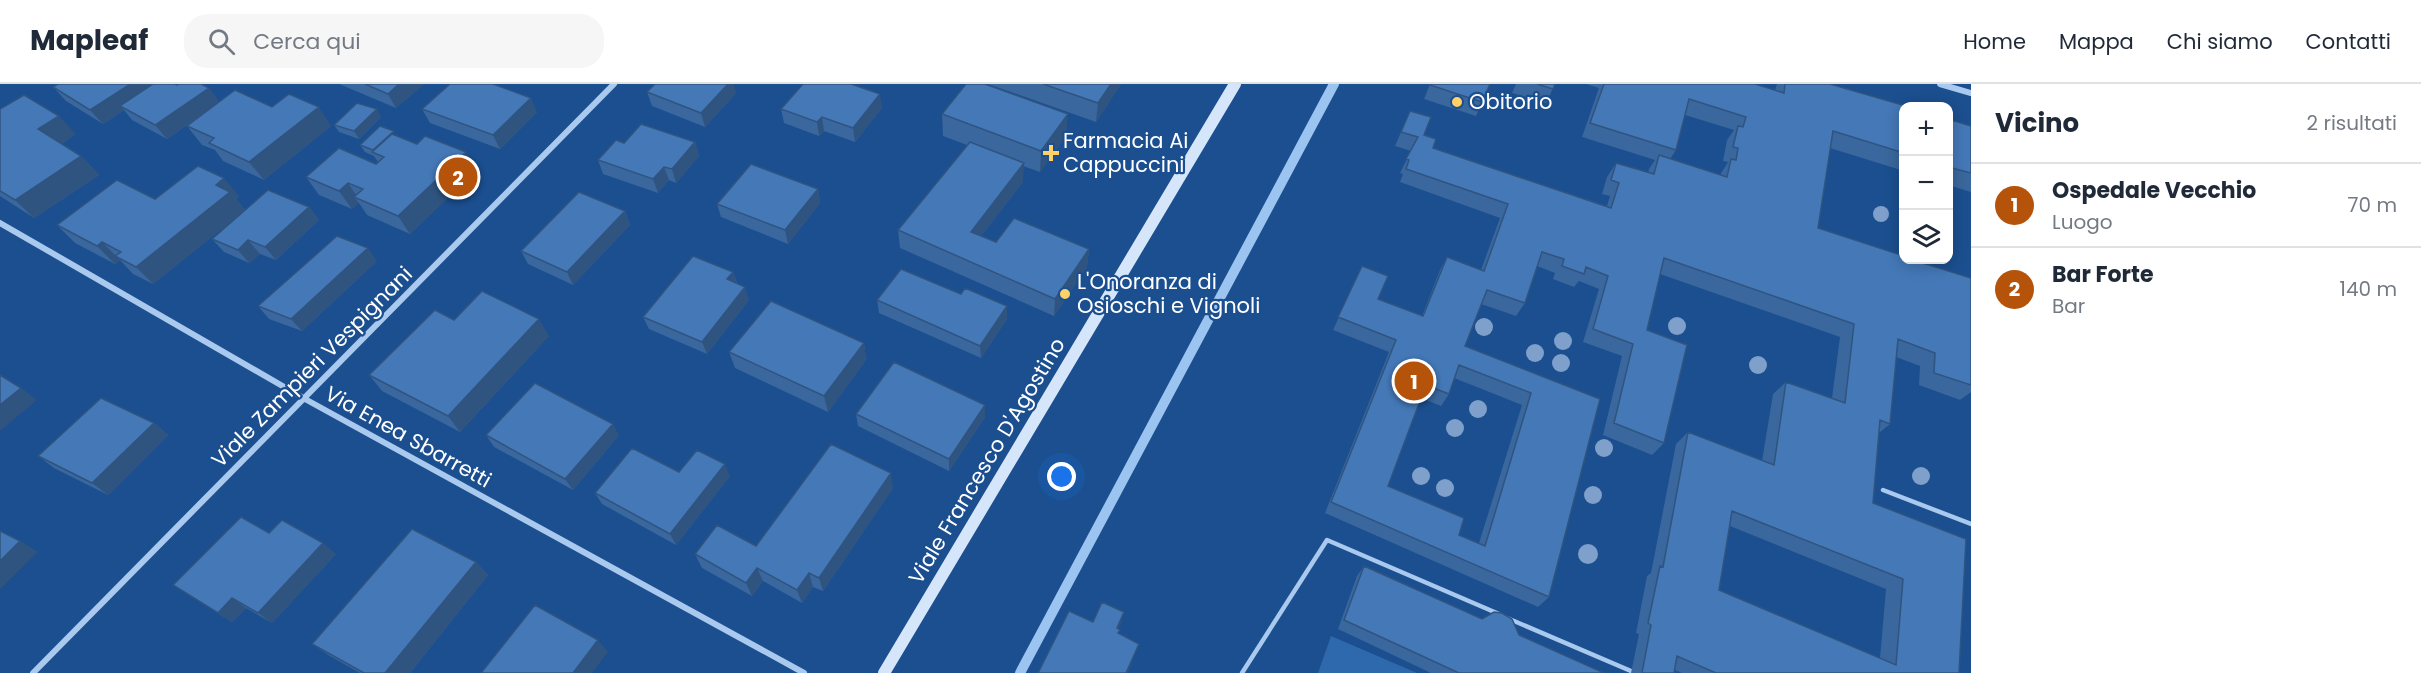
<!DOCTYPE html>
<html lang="it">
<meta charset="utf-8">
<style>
:root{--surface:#fff;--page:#f6f6f7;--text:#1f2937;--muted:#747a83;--line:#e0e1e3;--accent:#b45309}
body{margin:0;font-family:Poppins,sans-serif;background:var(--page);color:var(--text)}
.controls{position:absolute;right:18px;top:18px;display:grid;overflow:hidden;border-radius:12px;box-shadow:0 3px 15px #0003}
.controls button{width:54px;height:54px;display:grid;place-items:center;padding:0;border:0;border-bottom:2px solid var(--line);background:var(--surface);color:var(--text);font:30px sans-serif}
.you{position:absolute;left:1062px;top:393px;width:21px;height:21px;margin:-15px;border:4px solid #fff;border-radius:50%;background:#1a73e8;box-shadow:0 0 0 9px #1a73e833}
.badge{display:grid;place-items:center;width:39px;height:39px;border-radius:50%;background:var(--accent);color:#fff;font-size:20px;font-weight:700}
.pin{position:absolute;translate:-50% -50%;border:3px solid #fff;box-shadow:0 2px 6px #0006}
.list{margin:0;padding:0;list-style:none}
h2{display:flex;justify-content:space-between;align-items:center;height:78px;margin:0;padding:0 24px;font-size:26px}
h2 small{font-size:20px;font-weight:400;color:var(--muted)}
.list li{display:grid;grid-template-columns:39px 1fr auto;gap:18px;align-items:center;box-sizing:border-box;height:84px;padding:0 24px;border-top:2px solid var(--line)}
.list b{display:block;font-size:22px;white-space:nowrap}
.list p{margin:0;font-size:20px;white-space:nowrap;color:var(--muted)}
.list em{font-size:20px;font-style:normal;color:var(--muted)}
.icon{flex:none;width:33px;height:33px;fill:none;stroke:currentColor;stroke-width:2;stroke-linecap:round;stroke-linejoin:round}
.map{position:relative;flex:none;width:1971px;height:589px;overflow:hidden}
header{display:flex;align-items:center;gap:36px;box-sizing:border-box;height:84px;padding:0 30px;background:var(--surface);border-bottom:2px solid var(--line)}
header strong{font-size:28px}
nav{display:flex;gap:33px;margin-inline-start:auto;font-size:21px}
.search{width:420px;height:54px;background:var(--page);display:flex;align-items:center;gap:15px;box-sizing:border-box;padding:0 21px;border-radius:24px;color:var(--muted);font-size:22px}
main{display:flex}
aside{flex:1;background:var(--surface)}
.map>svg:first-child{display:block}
.green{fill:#2e69ad}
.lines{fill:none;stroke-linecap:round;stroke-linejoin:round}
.stream{stroke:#9cc4f0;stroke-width:10}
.lane{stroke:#a9c9ee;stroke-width:4.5}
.street{stroke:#a9c9ee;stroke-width:6}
.secondary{stroke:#d6e6fa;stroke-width:12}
.tree{fill:#7ea0ca}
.wall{fill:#3a679d;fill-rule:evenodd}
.shaded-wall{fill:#305480}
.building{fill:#4478b7;stroke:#305480;stroke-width:1.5;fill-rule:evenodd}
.poi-dot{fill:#ffd166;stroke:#1b4f8f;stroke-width:2}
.labels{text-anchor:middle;stroke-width:4.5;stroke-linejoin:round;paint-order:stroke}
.poi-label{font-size:21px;fill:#fff;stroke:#1b4f8f;text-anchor:start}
.street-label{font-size:21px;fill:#fff;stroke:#1b4f8f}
</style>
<header>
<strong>Mapleaf</strong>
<div class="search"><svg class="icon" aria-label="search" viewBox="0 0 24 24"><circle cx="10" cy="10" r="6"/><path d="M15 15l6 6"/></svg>Cerca qui</div>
<nav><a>Home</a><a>Mappa</a><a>Chi siamo</a><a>Contatti</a></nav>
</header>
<main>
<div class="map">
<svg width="1971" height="589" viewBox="0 0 1971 589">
<rect width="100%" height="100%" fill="#1b4f8f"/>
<path class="green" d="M1331,552L1417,589H1318Z"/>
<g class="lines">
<path class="stream" d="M1020,589L1334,0"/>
<path class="lane" d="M1883,406L1971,440
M1507,534L1631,587
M1242,589L1327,456L1499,530"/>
<path class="street" d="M1940,0L1971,9
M0,139L305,315L804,589
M33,589L614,0"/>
<path class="secondary" d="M884,589L1235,0"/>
</g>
<g class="tree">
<circle cx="1881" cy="130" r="8"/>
<circle cx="1677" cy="242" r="9"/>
<circle cx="1484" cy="243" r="9"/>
<circle cx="1563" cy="257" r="9"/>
<circle cx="1535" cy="269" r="9"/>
<circle cx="1561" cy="279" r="9"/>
<circle cx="1758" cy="281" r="9"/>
<circle cx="1478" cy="325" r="9"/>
<circle cx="1455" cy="344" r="9"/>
<circle cx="1604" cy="364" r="9"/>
<circle cx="1421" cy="392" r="9"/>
<circle cx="1921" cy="392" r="9"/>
<circle cx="1445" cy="404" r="9"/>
<circle cx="1593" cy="411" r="9"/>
<circle cx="1588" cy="470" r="10"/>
</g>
<path class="wall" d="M339,0H424L396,24Z
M988,0H1121L1096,38Z
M1430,0L1482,18L1476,32L1424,15Z
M1516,0H1555L1546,19L1512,9Z
M1586,0H1755L1775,6L1777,0H1830L1904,22V87L1830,64L1818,144L1971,194V308L1960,316L1919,301L1920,282L1896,273L1890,340L1879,349L1873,419L1959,589H1682L1675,586L1674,589H1631L1639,550L1636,549L1647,492L1651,489L1676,360L1688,348L1762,377L1773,310L1786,298L1832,314L1840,253L1660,190L1647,246L1664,359L1652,371L1603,351L1622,272L1583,258L1599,205L1579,197L1574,203L1553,195L1555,189L1537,182L1525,219L1516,232L1481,220L1465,262L1600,315L1549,513L1538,523L1325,429L1389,268L1333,246L1362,182L1378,215L1422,232L1440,186L1447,173L1481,186L1500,134L1400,98L1403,90L1400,89L1411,67L1395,62L1410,27L1424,51L1433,64L1607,122L1610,112L1602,110L1607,93L1616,79L1648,89L1649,85L1655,76L1582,53L1599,4ZM1685,31L1734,46L1727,56L1723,77L1728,78L1720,91L1670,75L1676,66ZM1454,294L1522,321L1479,459L1459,451L1388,402L1421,314L1441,322L1449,310ZM1730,442L1886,505L1880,574L1719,506Z
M177,1L209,4L219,18L272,23L331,42L264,96L223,77L215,66L202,61L187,42L216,21L167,55L132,36L124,26L103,40L66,17L53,3Z
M647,8L736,9L705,43L652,22Z
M882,24L855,58L824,47L819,52L784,39L781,25Z
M0,25L76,50L61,60L81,72L99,91L34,134L0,112Z
M422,25L537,28L500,65L430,39Z
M942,30L1066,52L1040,88L1023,82V98L981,152L996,158L1089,165L1087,183L1054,232L900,164L898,146L967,61L943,52Z
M381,33L359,55L339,48L334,41Z
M1948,35L1971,42V108L1948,101Z
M396,51L476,87L410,150L367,131L359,119L352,125L319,111L306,93L376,80L378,78L374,72L365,68L360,61Z
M695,58L699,72L676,99L669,96L658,109L603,90L598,76L624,59Z
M818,105L820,119L788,160L721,133L717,120Z
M239,112L236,115L245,126L153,200L133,190L120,176L115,180L75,159L57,141L155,115Z
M309,123L319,136L276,176L260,170L249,179L224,168L212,155Z
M625,127L630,141L573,201L528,180L521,167Z
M377,177L302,247L269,235L258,222Z
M733,188L737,199L749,216L707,270L649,245L643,233Z
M961,210L1007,222V235L981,274L879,229L877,216Z
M454,236L549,252L460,348L382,307L369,291Z
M864,259L866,276L828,328L735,284L729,268Z
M856,330L985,333L949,387L858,342Z
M154,339L168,351L108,411L54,384L38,372Z
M486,351H619L573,406L494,363Z
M679,388L730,392L676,461L602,420L595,409Z
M893,404L823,507L813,503L802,519L763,497L752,512L702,484L695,470L756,462Z
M269,449L336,470L272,539L246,524L232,538L173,501Z
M476,478L488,491L410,589H360L330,572L312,560Z
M1364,482L1519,551L1604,589H1431L1338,545L1357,492Z"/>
<path class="shaded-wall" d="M126,0H153L120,22L124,26L103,40L90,26Z
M399,0H424L396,24L388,10Z
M728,0H734L736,9L705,43L701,29Z
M1111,0H1121L1096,38L1098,19Z
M209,4L219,18L167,55L155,41Z
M880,10L882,24L855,58L853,44Z
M531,14L537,28L500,65L493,51Z
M319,23L331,42L264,96L249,78Z
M377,25L381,33L359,55L354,47Z
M1068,30L1066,52L1040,88L1041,67Z
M59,32L76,50L55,64L38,45Z
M822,33L824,47L819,52L817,38Z
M695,58L699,72L676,99L672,85Z
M466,68L476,87L410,150L398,132Z
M81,72L99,91L34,134L15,116Z
M1024,79L1023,98L971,165V148Z
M664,83L669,96L658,109L653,95Z
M224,94L239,112L236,115L245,126L153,200L136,183L216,101Z
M348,99L358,114L354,113L359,119L352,125L339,107Z
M818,105L820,119L788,160L785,146Z
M309,123L319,136L276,176L265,163Z
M625,127L630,141L573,201L567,188Z
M248,156L260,170L249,179L238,166Z
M102,158L120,176L115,180L97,162Z
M368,164L377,177L302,247L291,235Z
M1089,165L1087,183L1054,232L1055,215Z
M733,188L737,201L727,195Z
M745,203L749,216L707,270L702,258Z
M1007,222V235L981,274L980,262Z
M539,235L549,252L460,348L448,332Z
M864,259L866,276L828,328L824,312Z
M21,304L37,316L0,347V321Z
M985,321V333L949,387V375Z
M154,339L168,351L108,411L92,399Z
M613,340L619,351L573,406L565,395Z
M725,380L730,392L676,461L670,450Z
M891,389L893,404L823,507L819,494Z
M20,457L38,468L0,505V477Z
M323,459L336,470L272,539L258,529Z
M476,478L488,491L410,589H385Z
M757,484L763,497L752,512L746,499Z
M809,489L813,503L802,519L797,506Z
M232,514L246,524L232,538L218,529Z
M1124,528L1121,540L1113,557L1117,544Z
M598,556L608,568L592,589H573Z
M1139,560L1128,589H1126Z"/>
<path class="building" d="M58,0H128L129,1L90,26L53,3Z
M153,0H175L177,1L178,0H201L209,4L155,41L120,22Z
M365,0H399L388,10Z
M450,0H493L531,14L493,51L422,25Z
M655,0H728L701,29L647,8Z
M803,0H851L880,10L853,44L822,33L817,38L781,25Z
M966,0H985L1068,30L1041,67L942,30Z
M1043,0H1111L1098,19Z
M1430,0H1490L1482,18L1430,1Z
M1537,0H1555L1553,5Z
M1604,0H1755L1784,9L1785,0H1830L1906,22H1904V69L1833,47L1818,144L1904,172V176H1913L1971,194V301L1934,289L1935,269L1898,255L1890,340L1880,336L1873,419L1966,455L1959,589H1716L1677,572L1674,589H1642L1651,541L1648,539L1660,482L1663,483L1688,348L1774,381L1786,298L1845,319L1854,240L1664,174L1647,246L1687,261L1664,359L1614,339L1633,260L1593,245L1608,192L1586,183L1584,190L1562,182L1564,175L1542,168L1525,219L1487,206L1465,262L1600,315L1549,513L1331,418L1396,256L1338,233L1362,182L1388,192L1378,215L1423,232L1447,173L1484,187L1508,120L1406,85L1409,76L1406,75L1418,53L1401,48L1410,27L1431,33L1424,51L1436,55L1433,64L1611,124L1619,99L1611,96L1616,79L1654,90L1659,71L1727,93L1731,75L1736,76L1738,64L1733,63L1738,42L1743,43L1746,33L1689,15L1676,66L1590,39ZM1459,281L1531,309L1485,462L1459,451L1464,434L1388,402L1426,301L1449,310ZM1732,427L1903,495L1896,581L1719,506Z
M235,6L272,23L289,10L319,23L249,78L209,59L214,54L187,42Z
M24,11L59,32L38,45L81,72L15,116L0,107V25Z
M357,19L377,25L354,47L334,41Z
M1948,35L1971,42V89L1948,83Z
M641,40L695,58L672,85L664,83L653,95L598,76L616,56L624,59Z
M380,42L394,47L373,66L360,61Z
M392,50L417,60L425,52L466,68L398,132L354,113L363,105L348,99L339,107L306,93L339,64L376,80L384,73L372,68Z
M970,58L1024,79L971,148L996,158L1014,134L1089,165L1055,215L898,146Z
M751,80L818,105L785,146L717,120Z
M198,82L224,94L216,101L230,108L136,183L115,172L121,168L102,158L97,162L57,141L117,96L155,115Z
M268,106L309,123L265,163L248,156L238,166L212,155Z
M579,108L625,127L567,188L521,167Z
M337,152L368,164L291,235L258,222Z
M693,172L733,188L727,195L745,203L702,258L643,233Z
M901,185L961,210L965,204L1007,222L980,262L877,216Z
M482,207L539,235L448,332L369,291L435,226L454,236Z
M771,217L864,259L824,312L729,268Z
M894,278L985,321L949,375L856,330Z
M0,291L21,304L0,321Z
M535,299L613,340L565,395L486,351Z
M101,314L154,339L92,399L38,372Z
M831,360L891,389L819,494L809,489L797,506L757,484L746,499L695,470L717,441L756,462Z
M632,364L679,388L697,366L725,380L670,450L595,409Z
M241,433L269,449L282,436L323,459L258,529L232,514L218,529L173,501Z
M412,445L476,478L385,589H364L312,560Z
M0,447L20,457L0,477Z
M1364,482L1482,535L1494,528L1502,529L1512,535L1519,551L1604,589H1459L1344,536Z
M1102,518L1124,528L1117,544L1120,546L1118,549L1139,560L1126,589H1038L1069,527L1093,538Z
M535,521L598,556L573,589H481Z"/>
<g class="poi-dot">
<circle cx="1457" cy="18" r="6"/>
<path d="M1048 60h6v6h6v6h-6v6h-6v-6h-6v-6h6z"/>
<circle cx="1065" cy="210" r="6"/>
</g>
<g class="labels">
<g class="poi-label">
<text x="1469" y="25">Obitorio</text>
<text x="1063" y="64">Farmacia Ai<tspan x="1063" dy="24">Cappuccini</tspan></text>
<text x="1077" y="205">L'Onoranza di<tspan x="1077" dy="24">Osioschi e Vignoli</tspan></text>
</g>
<g class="street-label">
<text transform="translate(312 283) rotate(-45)" y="7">Viale Zampieri Vespignani</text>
<text transform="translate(408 353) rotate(29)" y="7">Via Enea Sbarretti</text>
<text transform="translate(987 377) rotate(-59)" y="7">Viale Francesco D'Agostino</text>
</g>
</g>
</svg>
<div class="controls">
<button>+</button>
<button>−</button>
<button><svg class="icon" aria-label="layers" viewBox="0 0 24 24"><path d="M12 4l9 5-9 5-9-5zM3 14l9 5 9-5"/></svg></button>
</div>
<div class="you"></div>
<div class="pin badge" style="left:1414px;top:297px">1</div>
<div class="pin badge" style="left:458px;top:93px">2</div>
</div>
<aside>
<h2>Vicino<small>2 risultati</small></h2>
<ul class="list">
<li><span class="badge">1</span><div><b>Ospedale Vecchio</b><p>Luogo</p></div><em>70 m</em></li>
<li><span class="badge">2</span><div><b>Bar Forte</b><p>Bar</p></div><em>140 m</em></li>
</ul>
</aside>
</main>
